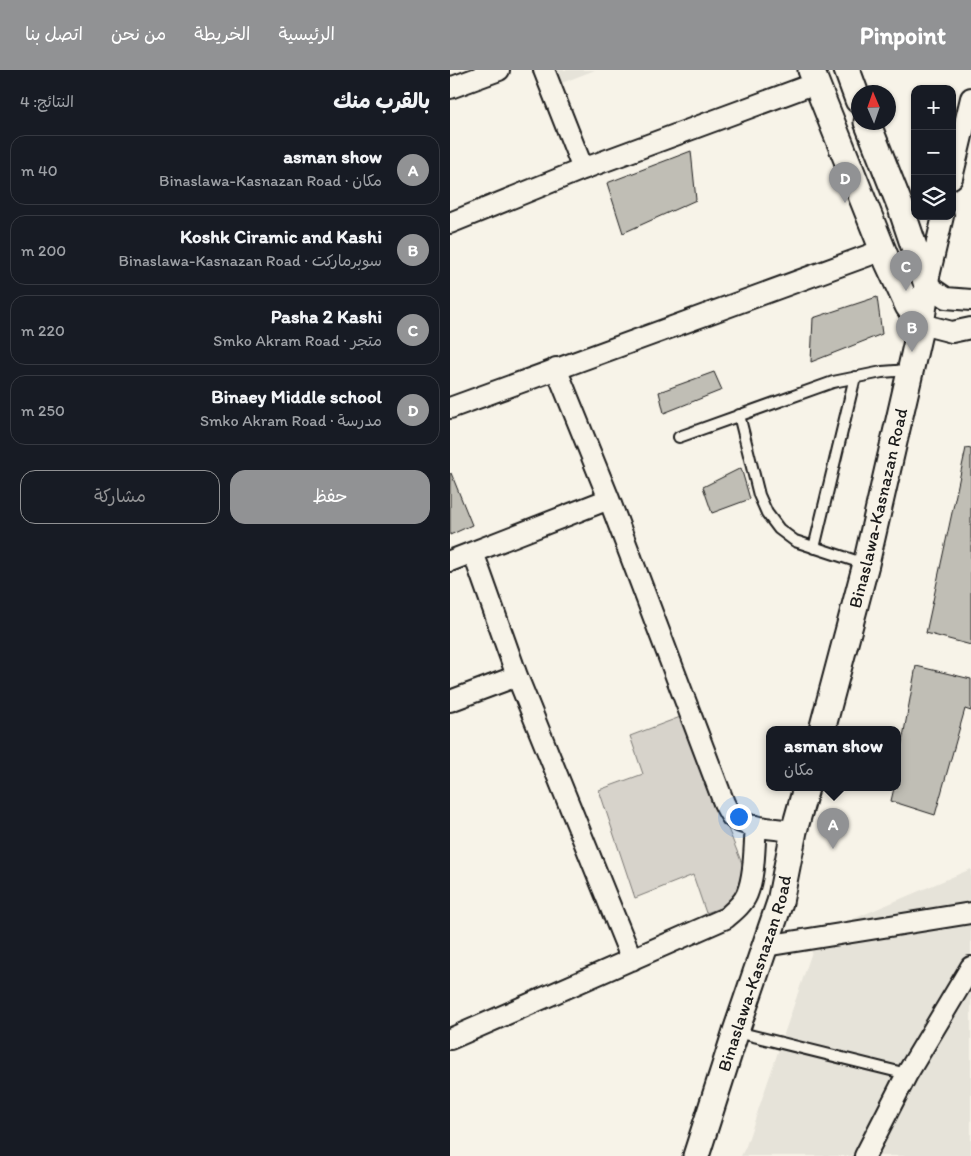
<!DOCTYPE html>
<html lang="ar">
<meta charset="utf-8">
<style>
:root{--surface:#171b24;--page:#242831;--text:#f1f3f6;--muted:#9ea1a6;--line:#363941;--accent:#919294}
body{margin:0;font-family:Itim,"Playpen Sans Arabic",sans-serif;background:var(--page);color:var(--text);direction:rtl}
.controls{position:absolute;right:15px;top:15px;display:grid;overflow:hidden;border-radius:10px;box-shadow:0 1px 4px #0004}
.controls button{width:45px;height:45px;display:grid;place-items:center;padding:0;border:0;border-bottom:1px solid var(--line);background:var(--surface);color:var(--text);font:25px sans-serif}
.compass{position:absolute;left:401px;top:15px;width:45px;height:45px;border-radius:50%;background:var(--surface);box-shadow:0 1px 4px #0004;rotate:358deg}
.you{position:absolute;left:288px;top:746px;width:18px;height:18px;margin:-12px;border:4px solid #fff;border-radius:50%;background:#1a73e8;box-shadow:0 0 0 8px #1a73e833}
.badge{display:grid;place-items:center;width:32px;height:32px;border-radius:50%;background:var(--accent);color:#fff;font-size:16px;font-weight:700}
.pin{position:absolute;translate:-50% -41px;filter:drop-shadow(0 1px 2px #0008)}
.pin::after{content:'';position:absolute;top:26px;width:18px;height:15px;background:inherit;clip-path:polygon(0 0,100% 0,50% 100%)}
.popup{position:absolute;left:316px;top:656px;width:135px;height:65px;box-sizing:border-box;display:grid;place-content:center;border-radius:10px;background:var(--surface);filter:drop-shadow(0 1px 4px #0005);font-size:16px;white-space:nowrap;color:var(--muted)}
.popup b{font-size:19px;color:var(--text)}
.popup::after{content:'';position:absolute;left:50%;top:100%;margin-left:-10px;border:10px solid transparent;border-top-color:var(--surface)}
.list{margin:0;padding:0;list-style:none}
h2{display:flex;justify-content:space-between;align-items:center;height:65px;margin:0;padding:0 20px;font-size:21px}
h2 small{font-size:16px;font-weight:400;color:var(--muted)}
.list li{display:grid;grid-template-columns:32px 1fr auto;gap:15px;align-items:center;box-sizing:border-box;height:70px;margin:0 10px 10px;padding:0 10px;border:1px solid var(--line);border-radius:15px}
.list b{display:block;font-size:19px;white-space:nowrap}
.list p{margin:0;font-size:16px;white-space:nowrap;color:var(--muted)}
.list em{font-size:16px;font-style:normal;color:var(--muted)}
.actions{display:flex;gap:10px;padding:15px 20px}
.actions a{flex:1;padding:11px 0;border:1px solid var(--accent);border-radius:15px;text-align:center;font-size:18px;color:var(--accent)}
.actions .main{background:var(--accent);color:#fff}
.icon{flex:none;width:28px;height:28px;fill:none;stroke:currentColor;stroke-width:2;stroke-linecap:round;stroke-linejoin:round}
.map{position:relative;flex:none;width:521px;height:1086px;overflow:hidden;direction:ltr}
header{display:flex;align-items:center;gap:30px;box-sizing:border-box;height:70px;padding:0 25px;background:var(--accent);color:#fff}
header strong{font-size:24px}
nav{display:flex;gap:28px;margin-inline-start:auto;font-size:18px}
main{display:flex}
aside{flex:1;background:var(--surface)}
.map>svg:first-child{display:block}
.built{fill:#e6e3d9}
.green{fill:#d7d3cb;stroke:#7a7874}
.building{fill:#c0beb5;stroke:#1c1c1c}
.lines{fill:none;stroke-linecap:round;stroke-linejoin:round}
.service-casing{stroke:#1c1c1c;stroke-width:14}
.minor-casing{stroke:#1c1c1c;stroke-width:24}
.tertiary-casing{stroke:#1c1c1c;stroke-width:29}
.service{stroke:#f7f3e8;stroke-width:10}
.minor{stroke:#f7f3e8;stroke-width:20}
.tertiary{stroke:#f7f3e8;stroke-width:25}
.labels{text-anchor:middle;stroke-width:4.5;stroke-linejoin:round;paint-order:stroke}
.street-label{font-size:18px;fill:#1c1c1c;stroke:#f7f3e8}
</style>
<header>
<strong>Pinpoint</strong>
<nav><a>الرئيسية</a><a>الخريطة</a><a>من نحن</a><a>اتصل بنا</a></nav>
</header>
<main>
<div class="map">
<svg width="521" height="1086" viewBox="0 0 521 1086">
<rect width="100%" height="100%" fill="#f7f3e8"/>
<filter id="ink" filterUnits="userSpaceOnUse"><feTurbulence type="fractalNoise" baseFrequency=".02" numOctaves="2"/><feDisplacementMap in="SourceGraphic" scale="10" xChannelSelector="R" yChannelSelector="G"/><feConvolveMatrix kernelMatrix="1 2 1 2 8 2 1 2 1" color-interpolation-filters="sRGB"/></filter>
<g filter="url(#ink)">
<path class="built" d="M99,0H145L104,16Z
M521,799V1086H291L296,1076L368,864Z"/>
<path class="green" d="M233,646L305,826L256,843L243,805L185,828L149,720L193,704L180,666Z"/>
<path class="building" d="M241,81L246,130L173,163L157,113Z
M427,227L432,264L361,292L363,248Z
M264,302L272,320L214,343L209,322Z
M516,378L521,379V575L476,563Z
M291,398L300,429L262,443L253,417Z
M1,403L22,455L0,465V404Z
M466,596L521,609V641L515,639L485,745L441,731L444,718H447V700Z"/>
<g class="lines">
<g class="service-casing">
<path id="service" d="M289,345L309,425L317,443L329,459L345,471L415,494
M229,367L383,312L432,302L459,300
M364,478L405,307
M287,962L457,1004"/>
</g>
<g class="minor-casing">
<path id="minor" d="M94,0L133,99
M0,18L49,0
M502,108L521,28
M493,146L477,215L496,228L521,230
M0,153L133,99L366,13
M471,254L502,262L521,258
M106,298L159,429L274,733C276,737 279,743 282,747C294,758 328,759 344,761
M0,338L433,180
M23,482L67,606L182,890
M0,491L159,429
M0,631L67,606
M315,876L521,843
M0,969L276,848C284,841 293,834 297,824C305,804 304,778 306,756
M415,1086L457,1004L521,897"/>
</g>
<g class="tertiary-casing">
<g id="tertiary">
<path d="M361,0L438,193L458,236L471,254"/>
<path d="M397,0L408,30"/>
<path id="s1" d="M372,660L416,494L471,254L477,215L451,138L417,52"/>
<path id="s2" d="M246,1086L286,961L330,832L344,761L356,718"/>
</g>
</g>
<use href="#service" class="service"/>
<use href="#minor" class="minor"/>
<use href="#tertiary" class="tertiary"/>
</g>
</g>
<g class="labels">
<g class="street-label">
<text dy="6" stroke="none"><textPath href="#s1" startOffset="229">Binaslawa-Kasnazan Road</textPath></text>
<text dy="6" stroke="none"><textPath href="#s2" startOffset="192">Binaslawa-Kasnazan Road</textPath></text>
</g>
</g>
</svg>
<div class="controls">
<button>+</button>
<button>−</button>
<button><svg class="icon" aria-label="layers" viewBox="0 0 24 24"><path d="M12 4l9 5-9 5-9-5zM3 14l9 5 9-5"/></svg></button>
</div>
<svg class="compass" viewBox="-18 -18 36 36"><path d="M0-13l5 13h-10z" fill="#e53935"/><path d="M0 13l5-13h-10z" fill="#9ea1a6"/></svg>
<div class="you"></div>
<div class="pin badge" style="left:383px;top:779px">A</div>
<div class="popup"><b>asman show</b>مكان</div>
<div class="pin badge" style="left:462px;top:282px">B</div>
<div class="pin badge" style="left:456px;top:221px">C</div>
<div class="pin badge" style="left:395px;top:133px">D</div>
</div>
<aside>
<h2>بالقرب منك<small>النتائج: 4</small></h2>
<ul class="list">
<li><span class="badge">A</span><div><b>asman show</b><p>مكان · Binaslawa-Kasnazan Road</p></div><em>40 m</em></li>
<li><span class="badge">B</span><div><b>Koshk Ciramic and Kashi</b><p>سوبرماركت · Binaslawa-Kasnazan Road</p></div><em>200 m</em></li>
<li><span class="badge">C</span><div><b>Pasha 2 Kashi</b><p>متجر · Smko Akram Road</p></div><em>220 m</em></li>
<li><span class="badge">D</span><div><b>Binaey Middle school</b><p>مدرسة · Smko Akram Road</p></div><em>250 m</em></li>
</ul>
<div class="actions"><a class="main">حفظ</a><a>مشاركة</a></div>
</aside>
</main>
